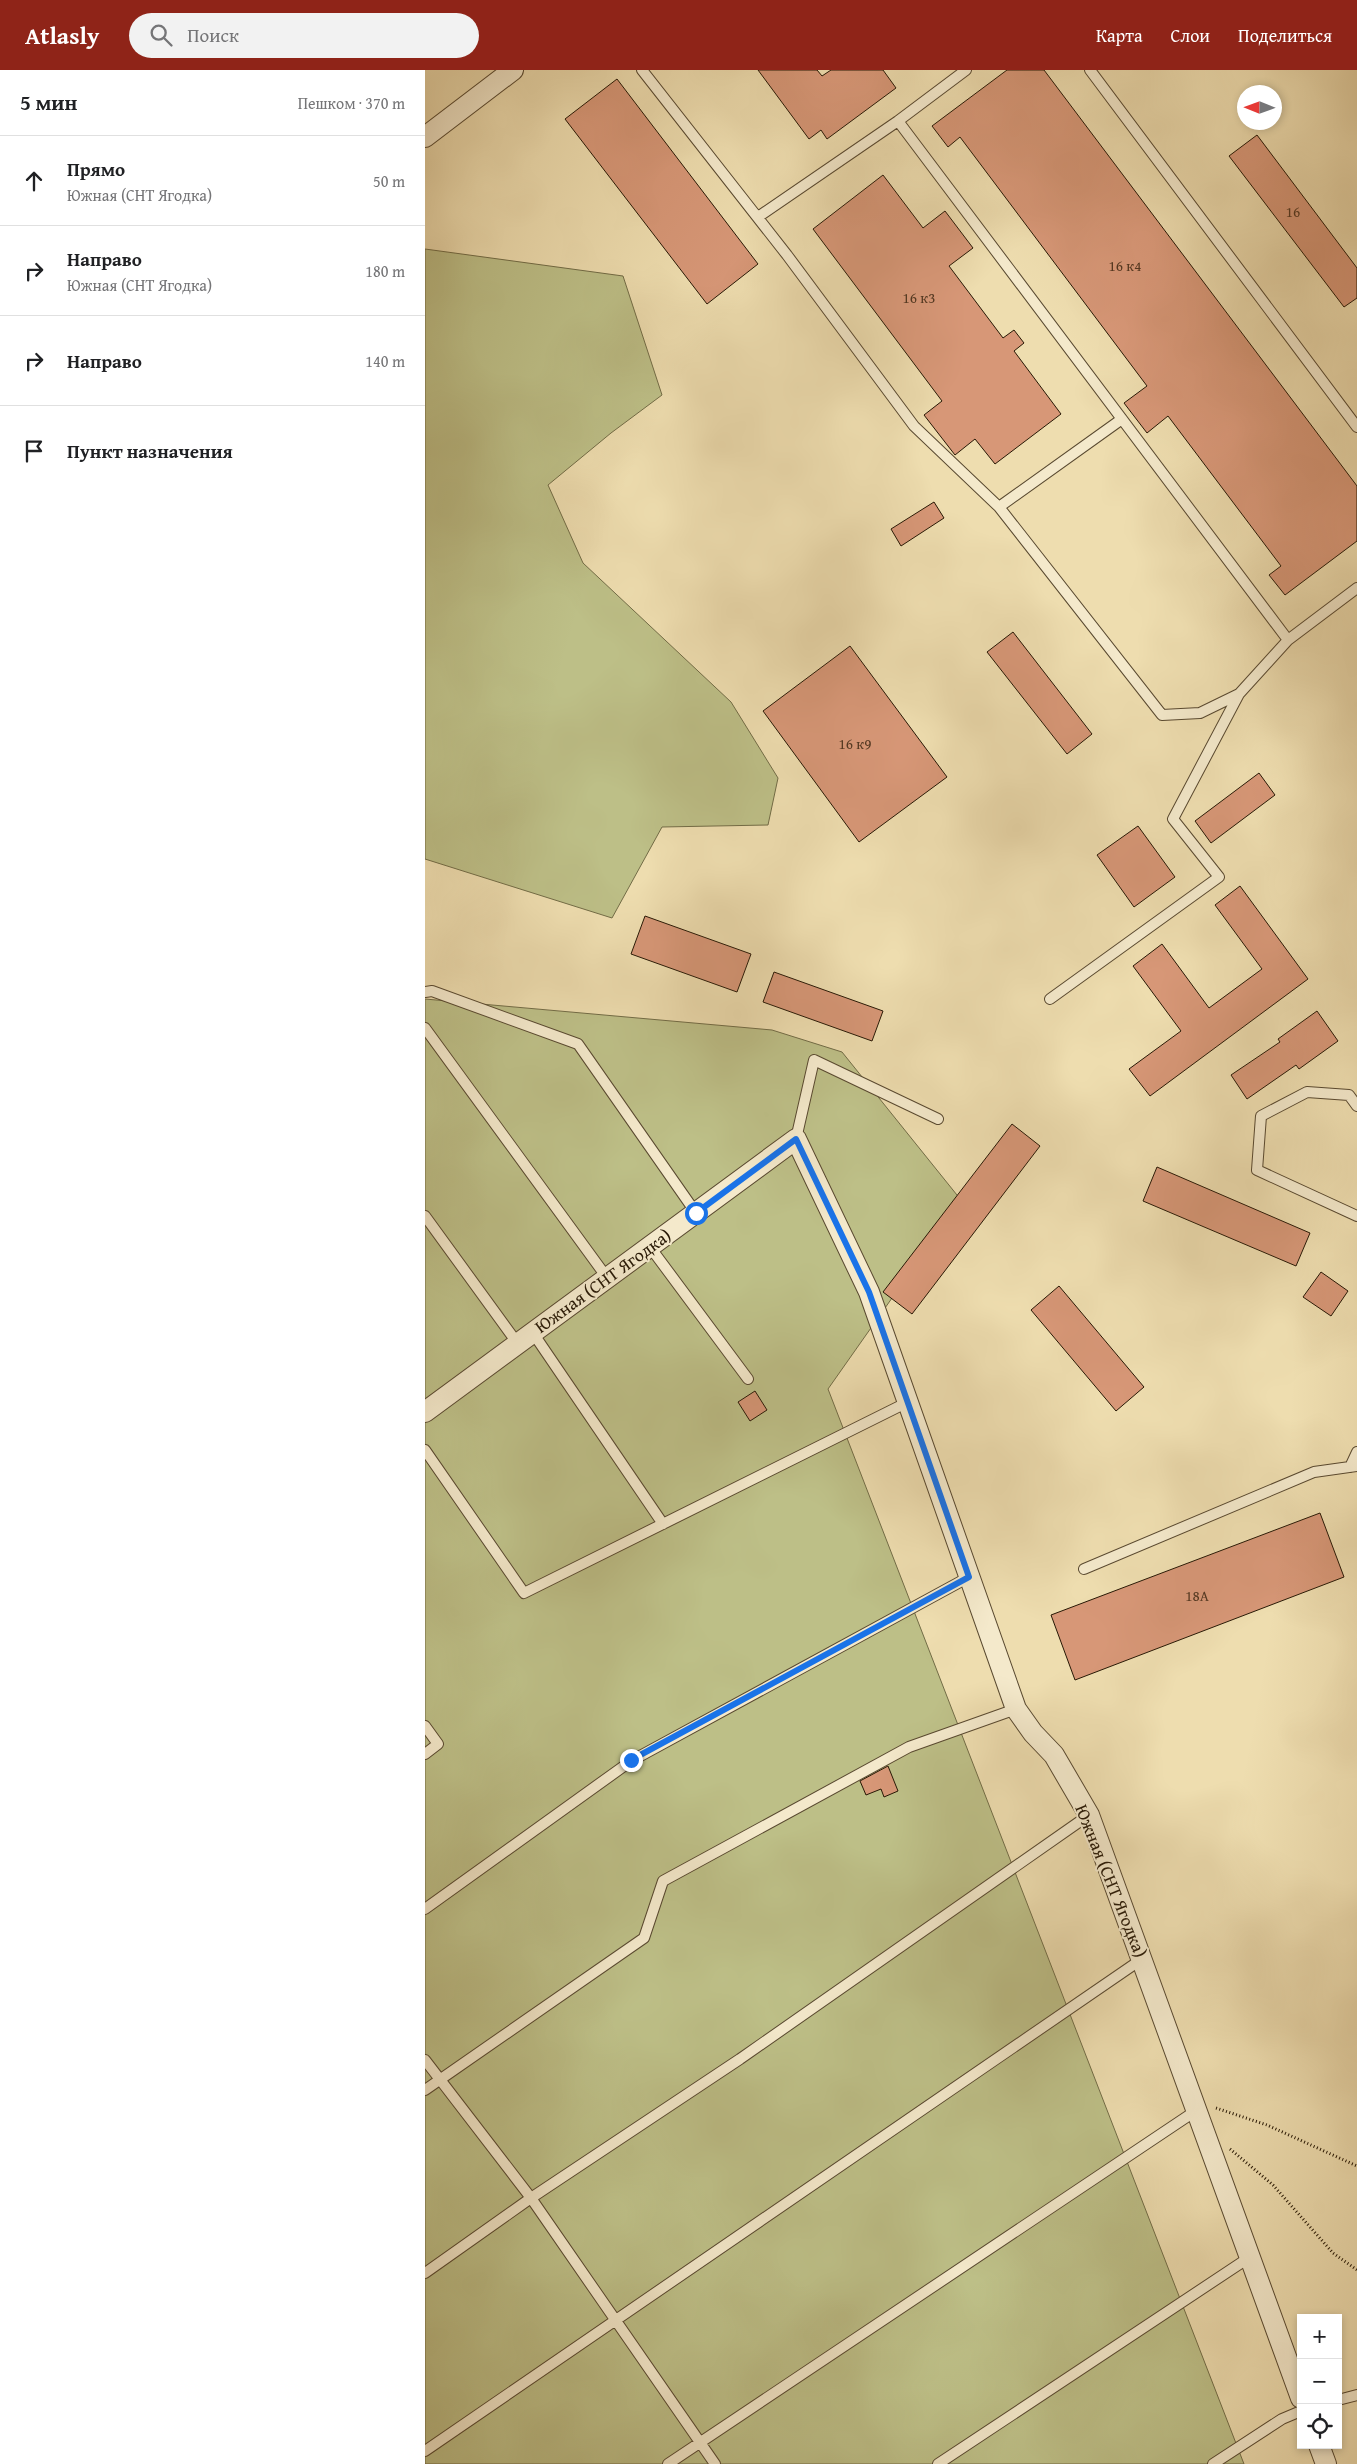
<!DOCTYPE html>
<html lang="ru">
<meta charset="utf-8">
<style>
:root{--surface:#fff;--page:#f2f2f2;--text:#202124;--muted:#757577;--line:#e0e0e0;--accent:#8f2418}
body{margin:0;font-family:"Gentium Book Plus",serif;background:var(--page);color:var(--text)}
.controls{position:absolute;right:15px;bottom:15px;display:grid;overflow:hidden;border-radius:0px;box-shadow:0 2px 8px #0003}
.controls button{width:45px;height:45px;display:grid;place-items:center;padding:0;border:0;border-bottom:1px solid var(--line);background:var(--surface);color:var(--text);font:25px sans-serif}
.compass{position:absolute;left:812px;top:15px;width:45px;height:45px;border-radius:50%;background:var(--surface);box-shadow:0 2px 8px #0003;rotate:271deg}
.stop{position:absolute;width:15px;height:15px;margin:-11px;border:4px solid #1a73e8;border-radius:50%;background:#fff}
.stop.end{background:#1a73e8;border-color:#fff;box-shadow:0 1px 5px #0008}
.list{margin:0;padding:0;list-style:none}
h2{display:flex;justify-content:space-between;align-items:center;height:65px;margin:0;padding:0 20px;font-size:21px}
h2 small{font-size:16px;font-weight:400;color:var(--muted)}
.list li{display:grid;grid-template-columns:32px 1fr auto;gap:15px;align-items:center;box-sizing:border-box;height:90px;padding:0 20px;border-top:1px solid var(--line)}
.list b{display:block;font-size:19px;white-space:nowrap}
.list p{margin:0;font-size:16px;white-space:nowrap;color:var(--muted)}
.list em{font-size:16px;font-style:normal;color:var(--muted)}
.icon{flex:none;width:28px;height:28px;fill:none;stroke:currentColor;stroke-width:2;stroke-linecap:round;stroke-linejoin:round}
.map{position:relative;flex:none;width:932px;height:2394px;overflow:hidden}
header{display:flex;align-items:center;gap:30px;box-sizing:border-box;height:70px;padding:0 25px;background:var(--accent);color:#fff}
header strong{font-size:24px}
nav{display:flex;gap:28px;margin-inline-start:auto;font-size:18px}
.search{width:350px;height:45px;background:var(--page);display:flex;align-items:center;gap:12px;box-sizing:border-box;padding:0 18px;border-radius:28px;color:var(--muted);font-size:19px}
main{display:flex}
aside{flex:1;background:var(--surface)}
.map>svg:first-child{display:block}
.green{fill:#bdbf87;stroke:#726c46}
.building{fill:#d79777;stroke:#271805}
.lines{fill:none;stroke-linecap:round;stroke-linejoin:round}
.lane-casing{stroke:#594930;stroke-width:12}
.street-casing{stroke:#594930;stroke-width:22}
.path{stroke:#271805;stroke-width:3;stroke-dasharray:1 2.5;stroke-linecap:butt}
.lane{stroke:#f4e9cb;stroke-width:10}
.street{stroke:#f4e9cb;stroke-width:20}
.route{stroke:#1a73e8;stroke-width:6}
.labels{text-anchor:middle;stroke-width:4;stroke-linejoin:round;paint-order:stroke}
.number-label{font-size:15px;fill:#533822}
.street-label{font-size:18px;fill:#271805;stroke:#f4e9cb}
</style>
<header>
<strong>Atlasly</strong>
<div class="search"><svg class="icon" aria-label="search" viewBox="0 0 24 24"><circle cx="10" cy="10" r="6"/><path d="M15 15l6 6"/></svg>Поиск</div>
<nav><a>Карта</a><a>Слои</a><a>Поделиться</a></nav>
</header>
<main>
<aside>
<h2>5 мин<small>Пешком · 370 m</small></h2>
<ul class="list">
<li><svg class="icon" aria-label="ahead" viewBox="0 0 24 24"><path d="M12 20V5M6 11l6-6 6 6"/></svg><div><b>Прямо</b><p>Южная (СНТ Ягодка)</p></div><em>50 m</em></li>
<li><svg class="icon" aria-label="right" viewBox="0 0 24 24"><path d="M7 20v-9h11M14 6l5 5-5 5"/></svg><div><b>Направо</b><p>Южная (СНТ Ягодка)</p></div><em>180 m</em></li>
<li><svg class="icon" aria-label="right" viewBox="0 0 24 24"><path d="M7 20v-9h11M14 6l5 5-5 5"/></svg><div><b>Направо</b></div><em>140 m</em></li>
<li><svg class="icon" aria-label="arrive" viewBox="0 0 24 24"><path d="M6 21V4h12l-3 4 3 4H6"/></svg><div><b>Пункт назначения</b></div></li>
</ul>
</aside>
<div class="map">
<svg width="932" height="2394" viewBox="0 0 932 2394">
<rect width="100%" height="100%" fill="#eeddaf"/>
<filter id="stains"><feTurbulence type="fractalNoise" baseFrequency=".004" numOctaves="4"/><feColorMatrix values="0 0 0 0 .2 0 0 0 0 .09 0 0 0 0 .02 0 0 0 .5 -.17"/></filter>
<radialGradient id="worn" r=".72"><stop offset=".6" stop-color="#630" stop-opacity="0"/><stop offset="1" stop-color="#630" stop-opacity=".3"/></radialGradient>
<path class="green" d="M0,179L198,206L237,325L186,363L123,415L158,493L306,632L353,708L343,755L237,757L187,848L0,789Z
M0,929L347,960L417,982L536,1130L403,1319L819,2394H0Z"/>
<path class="building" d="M333,0H392L397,6L406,0H458L471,18L402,69L396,60L384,69Z
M582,0H619L932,416V471L860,525L844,505L856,496L743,346L722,363L699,333L722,316L535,67L523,77L507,56Z
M192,9L333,194L282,234L140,49Z
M832,65L932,198V228L919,237L804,86Z
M458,105L498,158L520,141L548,178L524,196L578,268L589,260L599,273L589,281L636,344L570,394L550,369L530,385L499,345L517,331L388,159Z
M509,432L519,448L476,476L466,459Z
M588,562L667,664L642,684L562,582Z
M425,576L522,707L434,772L338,641Z
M834,703L850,725L786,773L770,751Z
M713,756L750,807L709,837L672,785Z
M815,816L883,909L725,1026L704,999L756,961L708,896L737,874L784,938L837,899L790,835Z
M220,846L326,884L312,922L206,884Z
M349,902L458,941L447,971L338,932Z
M892,941L913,971L874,999L871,995L822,1029L806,1005L855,972L853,969Z
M587,1054L615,1076L487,1244L458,1222Z
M732,1097L885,1163L871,1196L718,1131Z
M896,1202L923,1221L906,1246L878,1227Z
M634,1216L719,1317L691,1341L606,1240Z
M330,1321L342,1340L325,1351L313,1332Z
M895,1443L919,1507L650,1610L626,1545Z
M463,1696L473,1721L459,1727L456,1719L441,1725L435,1711Z"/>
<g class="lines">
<g class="lane-casing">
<path id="lane" d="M217,0L362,185L489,356L574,437
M541,0L473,51L863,570L932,518
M665,0L932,357
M333,147L473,51
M697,349L574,437L737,645L775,643L814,624
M0,922L7,921L153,974L271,1143
M625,929L794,807L748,749L814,624L863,570
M0,958L183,1209
M932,1036L924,1025L882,1022L836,1046L832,1100L932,1146
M371,1069L389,990L513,1049
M0,1146L93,1274
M225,1177L323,1309
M108,1263L238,1454
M0,1380L99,1523L483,1332
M925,1397L932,1382
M659,1499L889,1402L932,1396
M0,1656L13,1674L0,1684
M0,1839L206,1691L544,1507
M0,1990L106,2128L290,2394
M0,2020L219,1868L238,1811L484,1677L591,1639
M0,2203L106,2128L315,1989L664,1745
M913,2330L932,2325
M0,2381L717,1889
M243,2394L772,2040
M513,2394L825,2187
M788,2394L857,2349L876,2341"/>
</g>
<g class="street-casing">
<path id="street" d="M0,67L88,0
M0,1342L371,1069L444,1222L591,1639L608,1663L629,1685L664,1745L876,2328
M894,2375L901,2394"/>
</g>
<path class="path" d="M791,2038L842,2055L932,2096
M805,2079L848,2115L908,2183L932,2200"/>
<use href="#lane" class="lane"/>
<use href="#street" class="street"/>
</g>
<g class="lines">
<path class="route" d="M206,1690L544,1507L444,1222L371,1069L271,1143"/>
</g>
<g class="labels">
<g class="number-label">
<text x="868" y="147">16</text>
<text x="700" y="201">16 к4</text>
<text x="494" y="233">16 к3</text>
<text x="430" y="679">16 к9</text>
<text x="772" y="1531">18А</text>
</g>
<g class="street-label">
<text transform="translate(178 1211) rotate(-36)" y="6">Южная (СНТ Ягодка)</text>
<text transform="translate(686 1811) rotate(68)" y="6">Южная (СНТ Ягодка)</text>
</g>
</g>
<rect width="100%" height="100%" filter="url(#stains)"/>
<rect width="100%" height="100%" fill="url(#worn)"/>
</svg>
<div class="controls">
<button>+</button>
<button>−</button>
<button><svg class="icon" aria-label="locate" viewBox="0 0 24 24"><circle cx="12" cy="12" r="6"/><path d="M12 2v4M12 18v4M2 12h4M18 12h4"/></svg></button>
</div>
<svg class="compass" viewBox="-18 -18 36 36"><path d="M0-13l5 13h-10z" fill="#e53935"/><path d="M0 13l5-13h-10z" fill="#757577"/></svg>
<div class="stop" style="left:271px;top:1143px"></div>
<div class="stop end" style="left:206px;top:1690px"></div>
</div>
</main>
